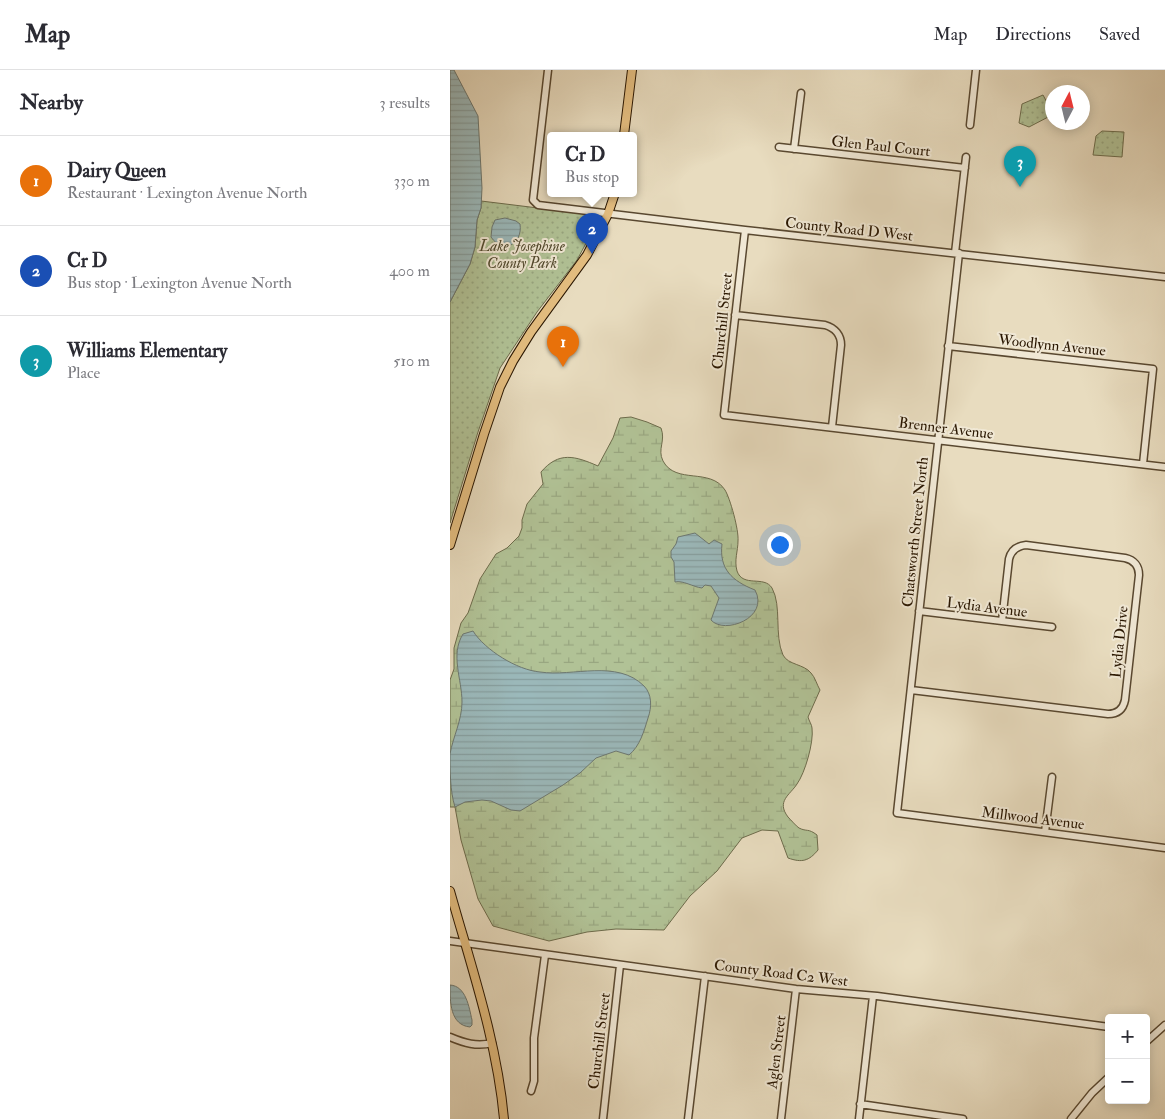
<!DOCTYPE html>
<meta charset="utf-8">
<style>
:root{--surface:#fff;--page:#f2f2f3;--text:#2b2b33;--muted:#7c7c81;--line:#e1e1e2;--accent:#d93025}
body{margin:0;font-family:"IM FELL Double Pica",serif;background:var(--page);color:var(--text)}
.controls{position:absolute;right:15px;bottom:15px;display:grid;overflow:hidden;border-radius:5px;box-shadow:0 2px 12px #0003}
.controls button{width:45px;height:45px;display:grid;place-items:center;padding:0;border:0;border-bottom:1px solid var(--line);background:var(--surface);color:var(--text);font:25px sans-serif}
.compass{position:absolute;left:595px;top:15px;width:45px;height:45px;border-radius:50%;background:var(--surface);box-shadow:0 2px 12px #0003;rotate:7deg}
.you{position:absolute;left:329px;top:474px;width:18px;height:18px;margin:-12px;border:4px solid #fff;border-radius:50%;background:#1a73e8;box-shadow:0 0 0 8px #1a73e833}
.badge{display:grid;place-items:center;width:32px;height:32px;border-radius:50%;background:var(--accent);color:#fff;font-size:16px;font-weight:700}
.pin{position:absolute;translate:-50% -41px;filter:drop-shadow(0 1px 2px #0008)}
.pin::after{content:'';position:absolute;top:26px;width:18px;height:15px;background:inherit;clip-path:polygon(0 0,100% 0,50% 100%)}
.popup{position:absolute;left:97px;top:62px;width:90px;height:65px;box-sizing:border-box;display:grid;place-content:center;border-radius:5px;background:var(--surface);filter:drop-shadow(0 1px 4px #0005);font-size:16px;white-space:nowrap;color:var(--muted)}
.popup b{font-size:19px;color:var(--text)}
.popup::after{content:'';position:absolute;left:50%;top:100%;margin-left:-10px;border:10px solid transparent;border-top-color:var(--surface)}
.list{margin:0;padding:0;list-style:none}
h2{display:flex;justify-content:space-between;align-items:center;height:65px;margin:0;padding:0 20px;font-size:21px}
h2 small{font-size:16px;font-weight:400;color:var(--muted)}
.list li{display:grid;grid-template-columns:32px 1fr auto;gap:15px;align-items:center;box-sizing:border-box;height:90px;padding:0 20px;border-top:1px solid var(--line)}
.list b{display:block;font-size:19px;white-space:nowrap}
.list p{margin:0;font-size:16px;white-space:nowrap;color:var(--muted)}
.list em{font-size:16px;font-style:normal;color:var(--muted)}
.map{position:relative;flex:none;width:715px;height:1049px;overflow:hidden}
header{display:flex;align-items:center;gap:30px;box-sizing:border-box;height:70px;padding:0 25px;background:var(--surface);border-bottom:1px solid var(--line)}
header strong{font-size:24px}
nav{display:flex;gap:28px;margin-inline-start:auto;font-size:18px}
main{display:flex}
aside{flex:1;background:var(--surface)}
.map>svg:first-child{display:block}
.wetland{fill:url(#wetland-marsh);stroke:#6d6c4c}
.park{fill:url(#park-dots);stroke:#6d6c4c}
.water{fill:url(#water-rules);stroke:#6d7871}
.lines{fill:none;stroke-linecap:round;stroke-linejoin:round}
.minor-casing{stroke:#594830;stroke-width:9}
.major-casing{stroke:#291601;stroke-width:10}
.minor{stroke:#f0e8d5;stroke-width:6}
.major{stroke:#e4be80;stroke-width:8}
.labels{text-anchor:middle;stroke-width:4;stroke-linejoin:round;paint-order:stroke}
.street-label{font-size:15px;fill:#291601;stroke:#f0e8d5}
.park-label{font-size:15px;font-style:italic;fill:#524a2e;stroke:#f0e8d5}
</style>
<header>
<strong>Map</strong>
<nav><a>Map</a><a>Directions</a><a>Saved</a></nav>
</header>
<main>
<aside>
<h2>Nearby<small>3 results</small></h2>
<ul class="list">
<li><span class="badge" style="background:#e8710a">1</span><div><b>Dairy Queen</b><p>Restaurant · Lexington Avenue North</p></div><em>330 m</em></li>
<li><span class="badge" style="background:#1a4fb4">2</span><div><b>Cr D</b><p>Bus stop · Lexington Avenue North</p></div><em>400 m</em></li>
<li><span class="badge" style="background:#0f9aa8">3</span><div><b>Williams Elementary</b><p>Place</p></div><em>510 m</em></li>
</ul>
</aside>
<div class="map">
<svg width="715" height="1049" viewBox="0 0 715 1049">
<defs>
<pattern id="wetland-marsh" width="20" height="14" patternUnits="userSpaceOnUse" patternTransform="scale(1.25)"><rect width="20" height="14" fill="#b1c296"/><path d="M1 5h8M5 5V1M11 12h8M15 12V8" fill="none" stroke="#98a680"/></pattern>
<pattern id="park-dots" width="8" height="8" patternUnits="userSpaceOnUse" patternTransform="scale(1.25)"><rect width="8" height="8" fill="#b1c296"/><path d="M2 2h.1M6 6h.1" fill="none" stroke="#98a680" stroke-width="1.8" stroke-linecap="round"/></pattern>
<pattern id="water-rules" width="6" height="5" patternUnits="userSpaceOnUse" patternTransform="scale(1.25)"><rect width="6" height="5" fill="#9bb9bb"/><path d="M0 2.5h6" fill="none" stroke="#869e9f"/></pattern>
</defs>
<rect width="100%" height="100%" fill="#e8dcbf"/>
<filter id="stains"><feTurbulence type="fractalNoise" baseFrequency=".004" numOctaves="4"/><feColorMatrix values="0 0 0 0 .2 0 0 0 0 .09 0 0 0 0 .02 0 0 0 .5 -.17"/></filter>
<radialGradient id="worn" r=".72"><stop offset=".6" stop-color="#630" stop-opacity="0"/><stop offset="1" stop-color="#630" stop-opacity=".3"/></radialGradient>
<path class="wetland" d="M181,347L197,352L211,358C216,371 207,379 213,391C226,415 260,397 275,420C280,428 289,460 288,471C288,481 284,490 287,501C293,518 314,505 322,518C332,536 324,565 333,585C338,595 354,594 361,603C365,607 367,615 370,620L358,647C359,651 362,655 362,658C364,672 355,703 347,714C340,725 326,731 338,747C341,750 346,756 349,758C357,762 358,758 367,765L368,780C359,791 352,793 338,788L328,761L312,760L292,768L267,801L240,826L214,860L166,859L137,862L99,871L43,856L28,829L11,770L5,737H0V610L4,599V578L11,553L18,543L30,509L46,484L57,478L69,466L72,458V450L77,434L93,414L91,402C109,381 125,386 148,396L163,368L170,348Z"/>
<path class="park" d="M593,25L599,36H602V45L579,57L569,53L572,34Z
M652,61L674,62L672,87L643,85L646,66Z
M31,131L145,145L148,151L127,190L87,242L50,298L28,362L0,453V232L20,194L25,177L27,150L31,138Z"/>
<path class="water" d="M0,0H4L28,46L32,118L31,138L27,150L25,177L20,194L0,232Z
M55,148L66,151L70,154C73,174 53,185 41,167L42,157L45,150Z
M245,463L259,474L264,470L272,474C269,499 282,511 305,520C320,548 274,565 261,550L269,528L261,516L255,515L252,518C243,517 233,510 225,512L224,492L221,487V481L226,474L228,467Z
M23,561C35,580 67,600 90,602C123,607 167,589 194,616C202,624 202,637 198,648C194,661 190,676 179,685L166,681L146,688L130,703L113,715L70,741L61,740L41,731L32,730L15,732L5,737C0,721 0,701 0,684C3,667 12,650 12,632C12,609 0,585 13,564Z
M0,915C16,916 19,937 22,950V955L20,957C0,955 0,932 0,915Z"/>
<g class="lines">
<g class="minor-casing">
<path id="minor" d="M98,0L83,130L88,135L295,160L715,207
M520,55L526,0
M329,77L515,98
M344,79L351,23
M295,160L274,345L715,397
M505,183L516,87
M509,183L447,743L715,778
M285,245L375,255C385,258 391,265 391,275L382,357
M498,276L703,299L693,394
M469,541L602,557
M461,620L658,644C667,644 673,640 675,630L689,505C689,496 684,490 675,488L576,475C567,476 561,480 559,489L552,551
M595,762L602,707
M0,871L346,919L427,926L659,957
M0,967C14,973 27,977 42,973
M696,972L715,955
M81,1021L84,1011V968L95,885
M410,1034L513,1049
M153,1049L170,895
M238,1049L255,906
M331,1049L346,919
M409,1049L423,926
M621,1049L642,1023L659,1007"/>
</g>
<g class="major-casing">
<path id="major" d="M174,65L182,0
M0,475L34,364L50,317L63,291L81,262L137,185L158,144L165,123
M0,821C21,896 47,971 54,1049"/>
</g>
<use href="#minor" class="minor"/>
<use href="#major" class="major"/>
</g>
<g class="labels">
<g class="street-label">
<text transform="translate(431 76) rotate(6)" y="5">Glen Paul Court</text>
<text transform="translate(399 159) rotate(6)" y="5">County Road D West</text>
<text transform="translate(272 251) rotate(-84)" y="5">Churchill Street</text>
<text transform="translate(602 275) rotate(6)" y="5">Woodlynn Avenue</text>
<text transform="translate(496 358) rotate(7)" y="5">Brenner Avenue</text>
<text transform="translate(465 462) rotate(-84)" y="5">Chatsworth Street North</text>
<text transform="translate(537 537) rotate(7)" y="5">Lydia Avenue</text>
<text transform="translate(669 572) rotate(-84)" y="5">Lydia Drive</text>
<text transform="translate(583 748) rotate(7)" y="5">Millwood Avenue</text>
<text transform="translate(331 903) rotate(7)" y="5">County Road C2 West</text>
<text transform="translate(149 971) rotate(-83)" y="5">Churchill Street</text>
<text transform="translate(326 982) rotate(-83)" y="5">Aglen Street</text>
</g>
<g class="park-label">
<text x="72" y="181">Lake Josephine<tspan x="72" dy="17">County Park</tspan></text>
</g>
</g>
<rect width="100%" height="100%" filter="url(#stains)"/>
<rect width="100%" height="100%" fill="url(#worn)"/>
</svg>
<div class="controls">
<button>+</button>
<button>−</button>
</div>
<svg class="compass" viewBox="-18 -18 36 36"><path d="M0-13l5 13h-10z" fill="#e53935"/><path d="M0 13l5-13h-10z" fill="#7c7c81"/></svg>
<div class="you"></div>
<div class="pin badge" style="left:113px;top:297px;background:#e8710a">1</div>
<div class="pin badge" style="left:142px;top:184px;background:#1a4fb4">2</div>
<div class="popup"><b>Cr D</b>Bus stop</div>
<div class="pin badge" style="left:570px;top:117px;background:#0f9aa8">3</div>
</div>
</main>
